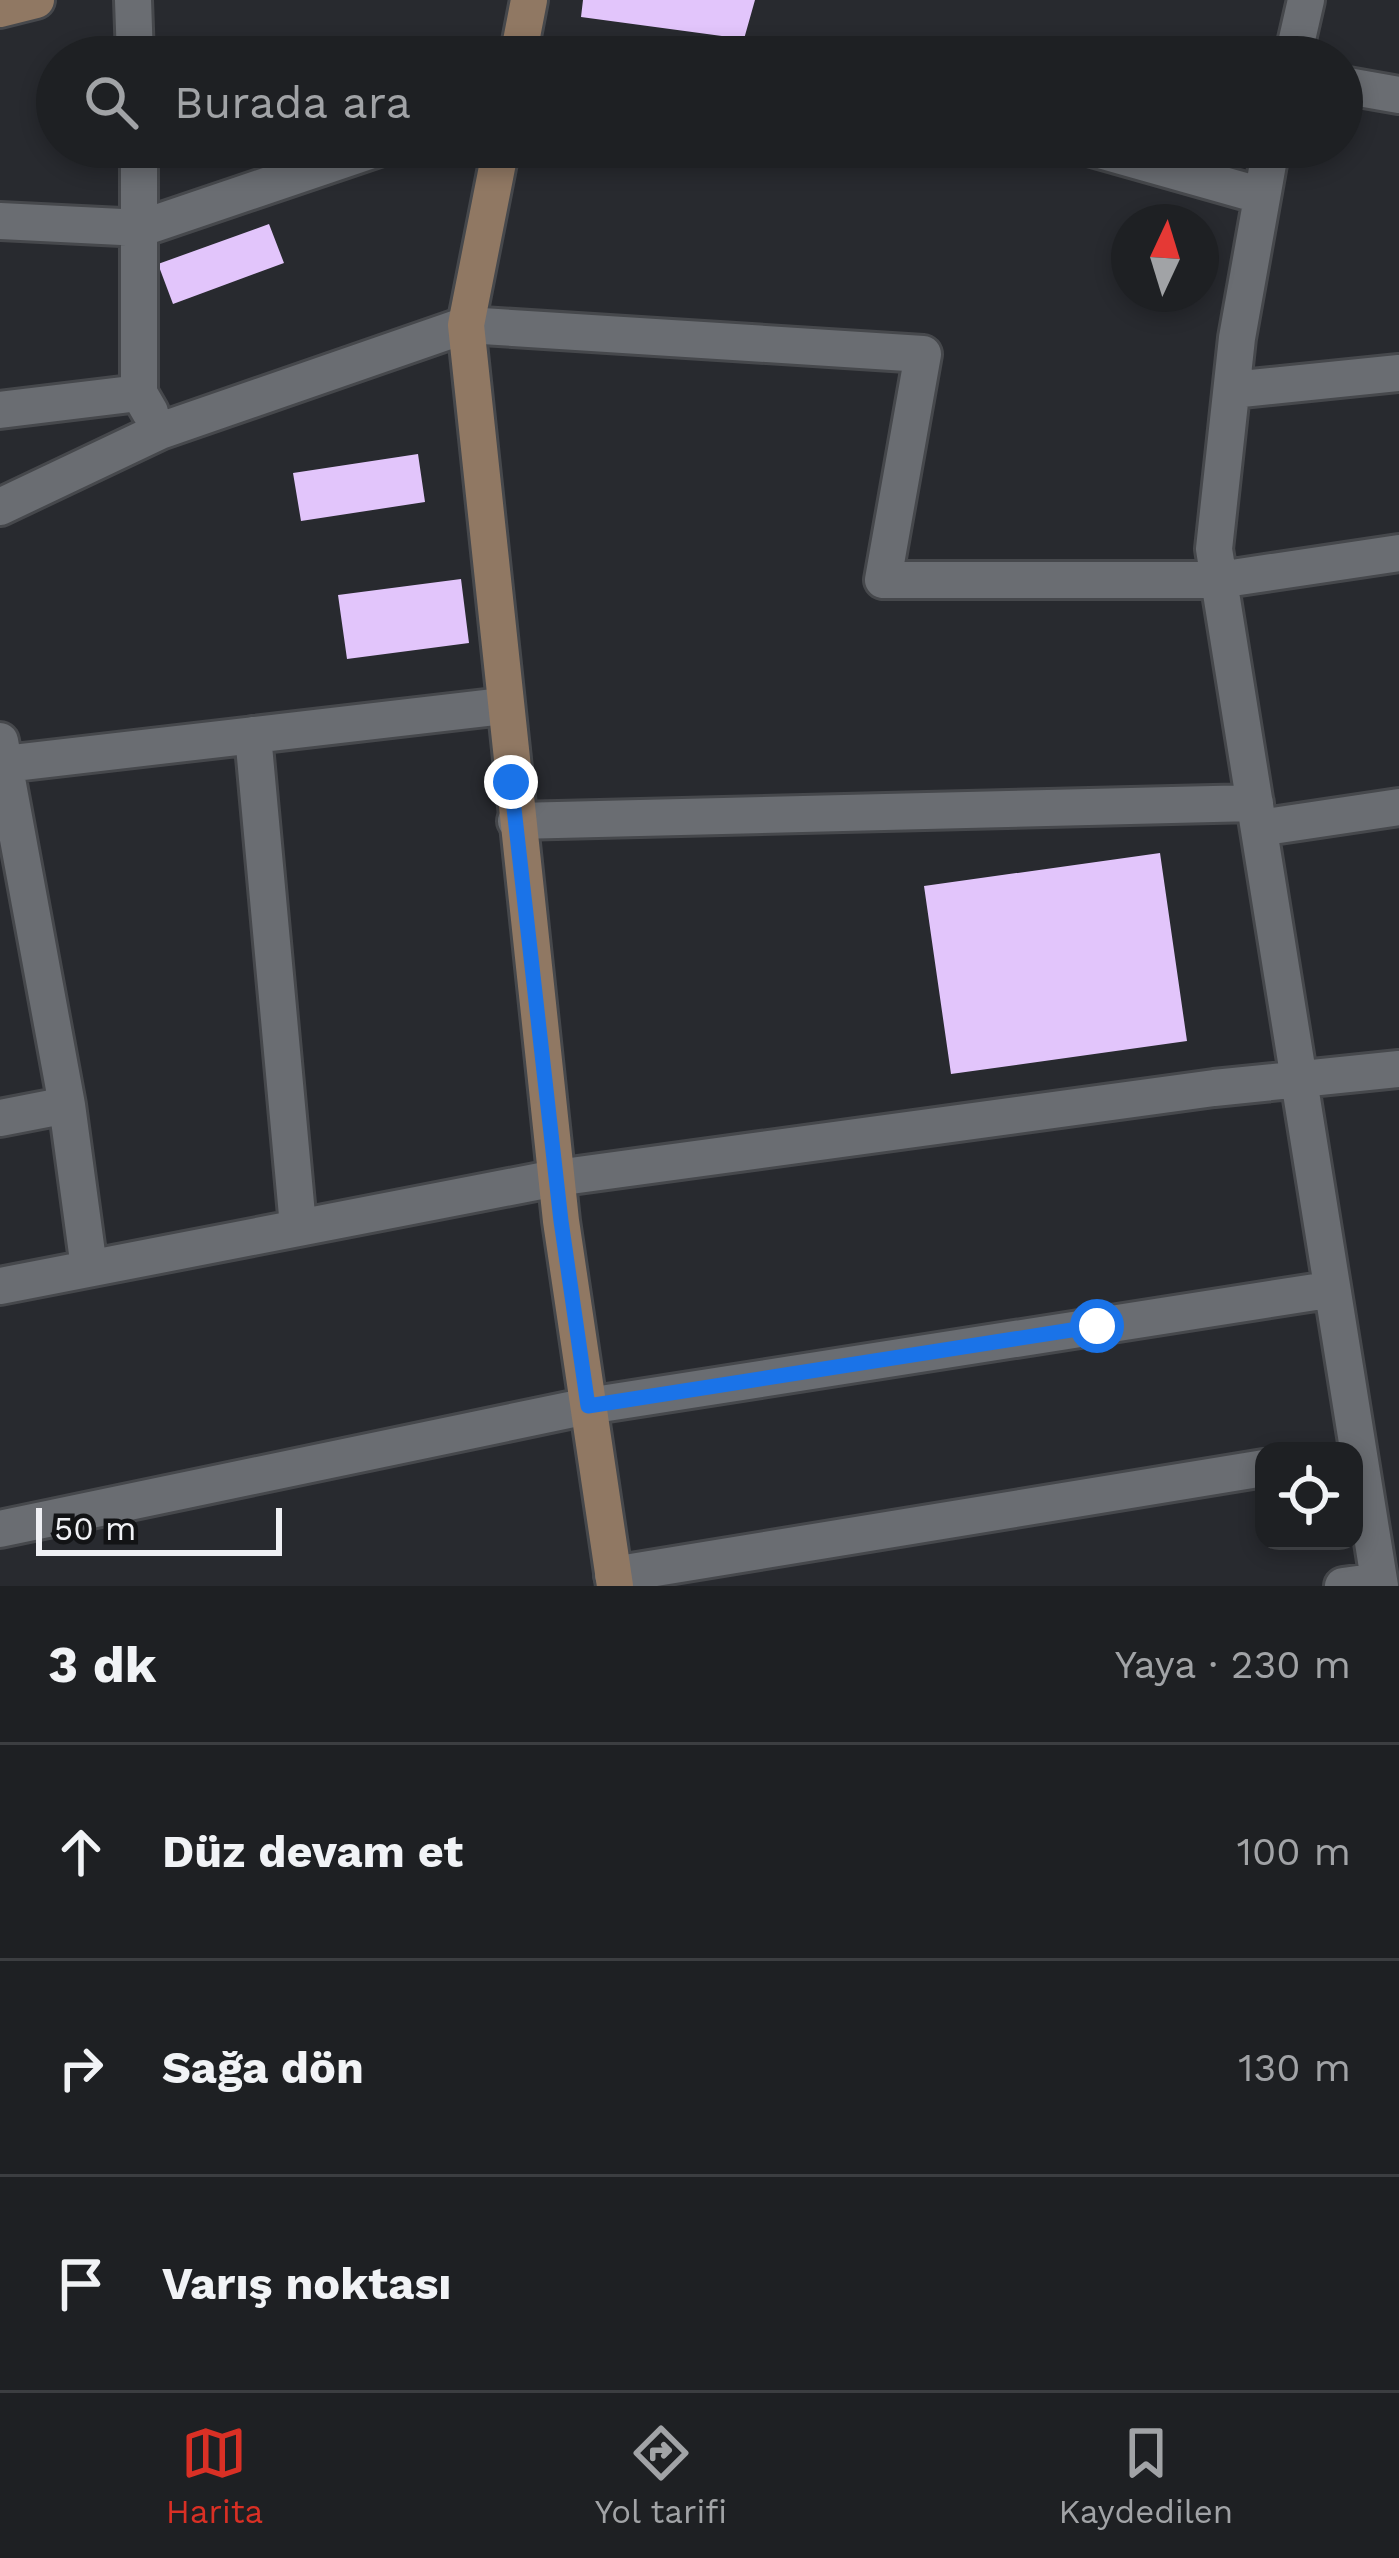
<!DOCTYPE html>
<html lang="tr">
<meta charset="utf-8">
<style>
:root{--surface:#1e2023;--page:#26282b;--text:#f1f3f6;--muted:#a1a3a6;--line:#3c3e41;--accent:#d93025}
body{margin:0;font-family:"Work Sans",sans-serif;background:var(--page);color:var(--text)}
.controls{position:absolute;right:36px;bottom:36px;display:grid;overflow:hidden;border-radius:24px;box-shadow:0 6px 18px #0003}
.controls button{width:108px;height:108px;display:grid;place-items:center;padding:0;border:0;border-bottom:3px solid var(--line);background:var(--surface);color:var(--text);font:60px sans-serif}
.compass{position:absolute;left:1111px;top:204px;width:108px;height:108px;border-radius:50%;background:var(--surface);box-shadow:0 6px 18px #0003;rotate:4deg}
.scale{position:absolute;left:36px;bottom:30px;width:246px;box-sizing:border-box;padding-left:12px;border:6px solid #eff0f4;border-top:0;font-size:33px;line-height:42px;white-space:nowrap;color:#eff0f4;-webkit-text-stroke:9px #121315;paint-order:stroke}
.stop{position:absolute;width:36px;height:36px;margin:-27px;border:9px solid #1a73e8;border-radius:50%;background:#fff}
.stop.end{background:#1a73e8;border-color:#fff;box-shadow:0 3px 12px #0008}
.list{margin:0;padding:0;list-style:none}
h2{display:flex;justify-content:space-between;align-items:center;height:156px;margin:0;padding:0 48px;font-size:51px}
h2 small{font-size:39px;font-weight:400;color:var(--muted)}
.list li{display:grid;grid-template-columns:78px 1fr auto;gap:36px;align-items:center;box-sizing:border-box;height:216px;padding:0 48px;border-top:3px solid var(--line)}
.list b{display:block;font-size:45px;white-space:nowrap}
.list em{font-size:39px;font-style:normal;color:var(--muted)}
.icon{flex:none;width:66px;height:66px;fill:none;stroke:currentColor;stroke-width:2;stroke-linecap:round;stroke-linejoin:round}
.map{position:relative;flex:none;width:1399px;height:1586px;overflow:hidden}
.search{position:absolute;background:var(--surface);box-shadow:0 6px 18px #0003;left:36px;right:36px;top:36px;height:132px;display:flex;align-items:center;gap:30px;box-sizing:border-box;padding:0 42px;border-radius:66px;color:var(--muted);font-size:45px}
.sheet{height:804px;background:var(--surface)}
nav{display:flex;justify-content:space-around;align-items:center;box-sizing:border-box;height:168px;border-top:3px solid var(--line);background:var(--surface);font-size:33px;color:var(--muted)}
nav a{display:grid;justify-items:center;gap:6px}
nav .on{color:var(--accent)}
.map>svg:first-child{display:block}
.building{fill:#e2c5fb}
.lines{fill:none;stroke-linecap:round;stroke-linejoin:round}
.street-casing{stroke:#46484c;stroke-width:42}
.secondary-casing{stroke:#46484c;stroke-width:42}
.street{stroke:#6a6d72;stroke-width:36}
.secondary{stroke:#907863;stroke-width:36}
.route{stroke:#1a73e8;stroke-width:15}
</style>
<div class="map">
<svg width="1399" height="1586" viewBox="0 0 1399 1586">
<rect width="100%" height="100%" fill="#282a2f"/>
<path class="building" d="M583,0H755L744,39L581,17Z
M269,224L284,263L173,304L158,264Z
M418,454L425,502L301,521L293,473Z
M461,579L469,643L347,659L338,595Z
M1160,853L1187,1041L951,1074L924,886Z"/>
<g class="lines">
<g class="street-casing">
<path id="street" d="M133,0L135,57
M1293,57L1306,0
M1342,85L1399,95
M139,147V393
M1089,147L1259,195
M1271,147L1237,338L1214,549L1380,1586
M0,221L142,228L381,147
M1232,390L1399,373
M0,410L139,393L150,412
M0,507L160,431L466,325L923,354L883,580H1219L1399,553
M253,735L298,1226
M0,741L67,1105L89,1268
M5,764L503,706
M516,821L1255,803
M1259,828L1399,807
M0,1118L67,1105
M0,1286L556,1178L1214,1088L1399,1069
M0,1529L588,1406L1328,1290
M613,1575L1264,1468
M1343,1586L1379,1581"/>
</g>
<g class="secondary-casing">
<path id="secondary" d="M0,9L36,0
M518,57L529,0
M501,147L466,325L561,1221L615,1586"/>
</g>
<use href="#street" class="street"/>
<use href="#secondary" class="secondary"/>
</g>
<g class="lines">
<path class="route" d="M511,782L561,1221L588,1406L1097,1326"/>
</g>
</svg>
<div class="controls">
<button><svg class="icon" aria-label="locate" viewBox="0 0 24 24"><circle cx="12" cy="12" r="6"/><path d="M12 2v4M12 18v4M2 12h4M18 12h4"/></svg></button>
</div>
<svg class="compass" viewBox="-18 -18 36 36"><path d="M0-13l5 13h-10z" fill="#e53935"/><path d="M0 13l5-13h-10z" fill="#a1a3a6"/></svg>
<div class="scale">50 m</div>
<div class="stop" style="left:1097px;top:1326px"></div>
<div class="stop end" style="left:511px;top:782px"></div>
<div class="search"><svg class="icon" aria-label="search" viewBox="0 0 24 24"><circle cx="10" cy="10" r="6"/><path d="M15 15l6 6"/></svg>Burada ara</div>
</div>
<section class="sheet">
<h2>3 dk<small>Yaya · 230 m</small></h2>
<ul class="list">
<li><svg class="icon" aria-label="ahead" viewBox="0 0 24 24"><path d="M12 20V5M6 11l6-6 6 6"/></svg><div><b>Düz devam et</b></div><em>100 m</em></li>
<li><svg class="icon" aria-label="right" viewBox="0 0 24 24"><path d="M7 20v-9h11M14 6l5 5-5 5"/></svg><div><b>Sağa dön</b></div><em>130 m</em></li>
<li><svg class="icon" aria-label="arrive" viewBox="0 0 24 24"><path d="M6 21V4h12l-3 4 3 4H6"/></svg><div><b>Varış noktası</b></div></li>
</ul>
</section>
<nav>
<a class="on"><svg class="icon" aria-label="map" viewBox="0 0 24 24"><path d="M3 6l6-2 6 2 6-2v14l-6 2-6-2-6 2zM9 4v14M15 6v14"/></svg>Harita</a>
<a><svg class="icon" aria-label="directions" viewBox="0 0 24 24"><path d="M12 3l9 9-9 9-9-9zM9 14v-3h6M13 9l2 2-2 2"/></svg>Yol tarifi</a>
<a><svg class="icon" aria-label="saved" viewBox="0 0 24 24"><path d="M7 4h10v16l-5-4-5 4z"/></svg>Kaydedilen</a>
</nav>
